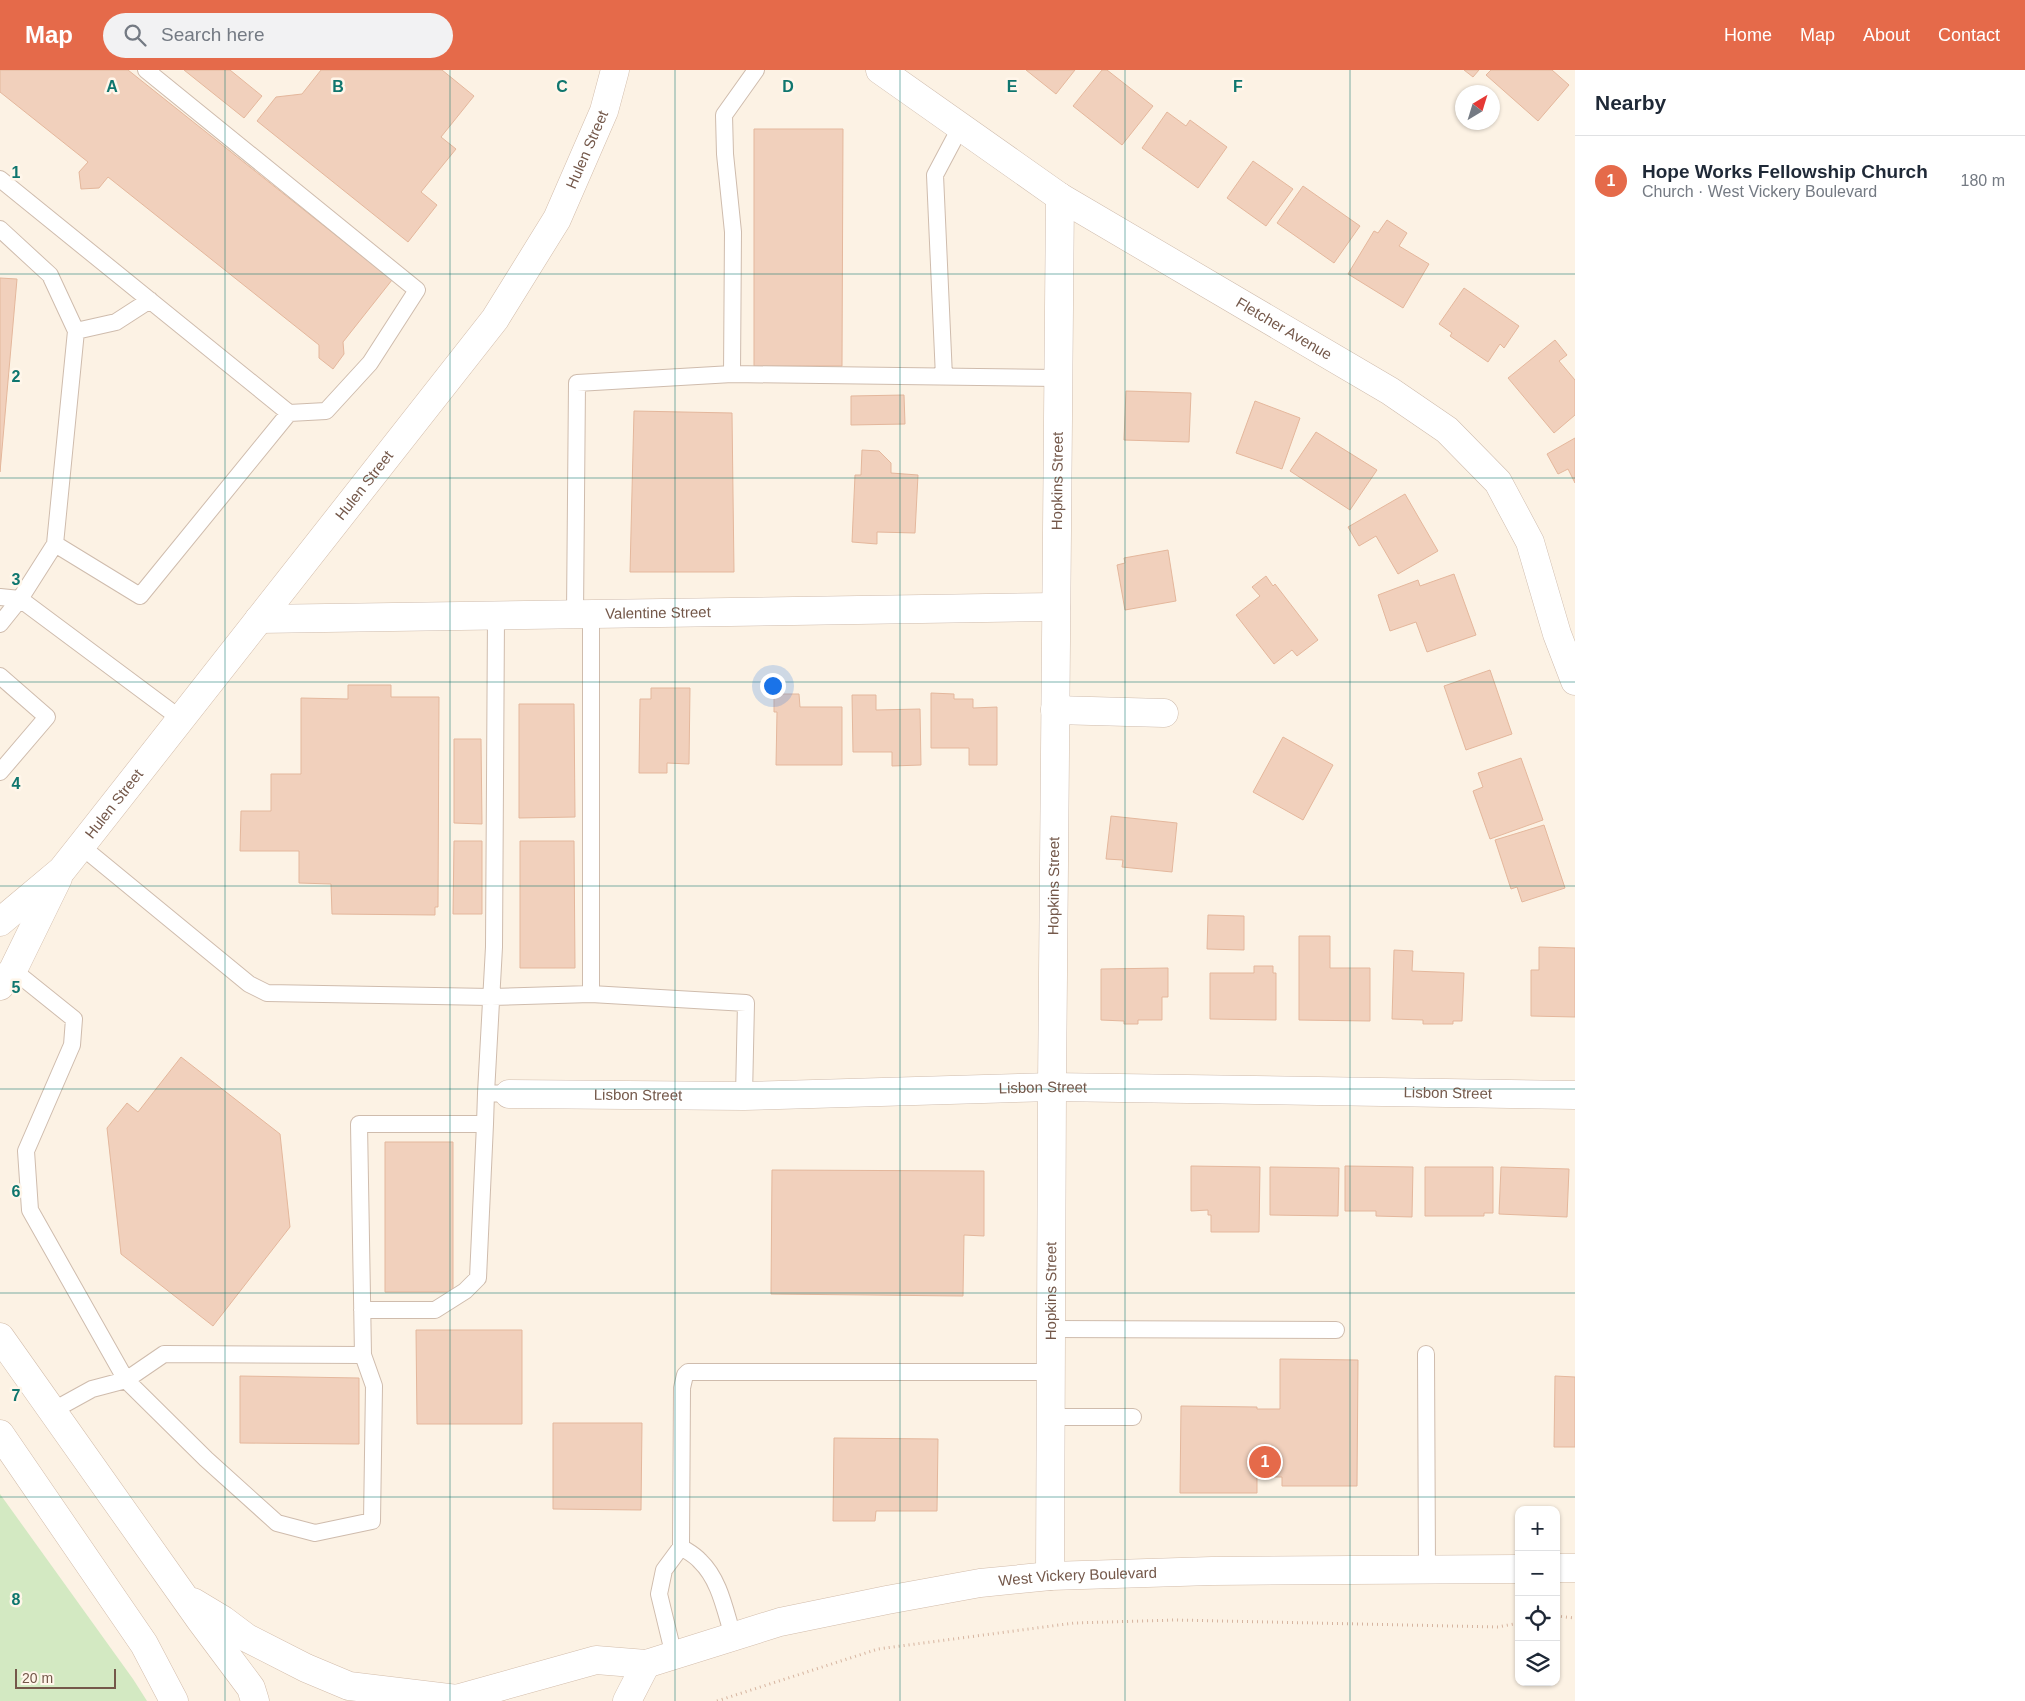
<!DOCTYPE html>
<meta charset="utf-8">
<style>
:root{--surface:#fff;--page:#f2f2f3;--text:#1f2937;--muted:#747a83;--line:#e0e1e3;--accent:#e56a4a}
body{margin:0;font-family:Arial,sans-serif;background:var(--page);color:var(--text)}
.controls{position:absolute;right:15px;bottom:15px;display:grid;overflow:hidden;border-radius:10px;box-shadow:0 1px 4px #0004}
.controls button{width:45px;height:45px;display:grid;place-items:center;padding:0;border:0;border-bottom:1px solid var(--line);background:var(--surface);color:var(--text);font:25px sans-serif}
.compass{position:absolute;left:1455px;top:15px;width:45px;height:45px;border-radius:50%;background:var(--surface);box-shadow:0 1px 4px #0004;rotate:38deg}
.scale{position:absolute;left:15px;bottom:12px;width:101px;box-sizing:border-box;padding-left:5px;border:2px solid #74584a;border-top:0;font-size:14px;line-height:18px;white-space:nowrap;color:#74584a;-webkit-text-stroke:4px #fff6ea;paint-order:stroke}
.you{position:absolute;left:772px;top:615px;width:18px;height:18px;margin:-12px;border:4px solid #fff;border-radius:50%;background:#1a73e8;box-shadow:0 0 0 8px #1a73e833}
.badge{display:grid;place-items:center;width:32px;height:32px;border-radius:50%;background:var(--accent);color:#fff;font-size:16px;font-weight:700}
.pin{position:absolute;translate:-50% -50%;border:2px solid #fff;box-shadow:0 1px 5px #0006}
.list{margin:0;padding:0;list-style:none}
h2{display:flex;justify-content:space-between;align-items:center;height:65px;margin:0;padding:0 20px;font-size:21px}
h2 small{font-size:16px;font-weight:400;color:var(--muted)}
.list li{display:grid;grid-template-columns:32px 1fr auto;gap:15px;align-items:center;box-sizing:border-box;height:90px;padding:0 20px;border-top:1px solid var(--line)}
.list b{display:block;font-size:19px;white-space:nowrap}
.list p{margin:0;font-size:16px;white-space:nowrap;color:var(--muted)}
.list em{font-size:16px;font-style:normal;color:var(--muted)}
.icon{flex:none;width:28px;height:28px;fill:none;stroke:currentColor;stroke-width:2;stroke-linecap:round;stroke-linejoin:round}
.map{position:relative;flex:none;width:1575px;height:1631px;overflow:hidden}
header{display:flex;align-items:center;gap:30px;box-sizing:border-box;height:70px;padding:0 25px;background:var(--accent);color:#fff}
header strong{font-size:24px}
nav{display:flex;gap:28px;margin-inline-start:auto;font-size:18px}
.search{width:350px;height:45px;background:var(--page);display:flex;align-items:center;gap:12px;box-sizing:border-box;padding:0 18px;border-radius:28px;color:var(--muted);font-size:19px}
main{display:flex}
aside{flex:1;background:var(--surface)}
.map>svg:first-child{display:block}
.green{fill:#d3e9c2}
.building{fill:#f1d0bc;stroke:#e4b79c}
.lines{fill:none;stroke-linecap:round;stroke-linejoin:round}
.service-casing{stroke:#cfbcad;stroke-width:18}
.minor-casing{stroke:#cfbcad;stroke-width:29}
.secondary-casing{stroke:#d2bcaa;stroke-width:29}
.path{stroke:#d6b49f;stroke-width:3;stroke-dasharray:1 4;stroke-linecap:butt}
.service{stroke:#fff;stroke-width:16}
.minor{stroke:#fff;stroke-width:28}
.secondary{stroke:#fff;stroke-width:28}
.grid{fill:none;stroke:#0f766e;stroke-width:1;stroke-opacity:0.55}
.labels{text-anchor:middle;stroke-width:5;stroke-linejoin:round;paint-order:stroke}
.street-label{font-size:15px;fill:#74584a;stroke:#fff6ea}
.grid-label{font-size:16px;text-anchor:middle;font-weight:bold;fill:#0f766e;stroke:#fff6ea;stroke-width:5;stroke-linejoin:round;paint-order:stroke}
</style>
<header>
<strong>Map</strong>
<div class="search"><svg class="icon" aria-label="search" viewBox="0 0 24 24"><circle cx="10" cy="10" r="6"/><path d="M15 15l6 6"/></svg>Search here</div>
<nav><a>Home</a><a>Map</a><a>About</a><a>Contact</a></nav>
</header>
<main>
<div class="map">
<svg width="1575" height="1631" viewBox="0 0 1575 1631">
<rect width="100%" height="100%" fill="#fcf2e4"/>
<path class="green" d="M0,1424L133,1609L147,1631H0Z"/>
<path class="building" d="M0,0H128L392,210L343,272L344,284L333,299L319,288V275L108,107L99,118L81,119L79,102L88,92L0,22Z
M184,0H230L262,26L244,48Z
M321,0H442L474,26L441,67L456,79L421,122L437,135L408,172L257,51L276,27L302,24Z
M1026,0H1075L1056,24Z
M1102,0H1107L1153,36L1122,75L1073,36Z
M1464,0H1479L1473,7Z
M1491,0H1552L1569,15L1538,51L1486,5Z
M1167,42L1186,56L1190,50L1227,77L1198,118L1142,78Z
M754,59H843L842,296H754Z
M1253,91L1293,119L1266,156L1227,128Z
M1303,116L1360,156L1334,193L1277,153Z
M1387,150L1407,163L1399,176L1429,194L1403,238L1348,204L1374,161L1378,163Z
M0,208L17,209L0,402Z
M1464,218L1519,256L1504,278L1500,274L1488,292L1450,266L1452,263L1439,254Z
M1555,270L1567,285L1559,291L1575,310V345L1554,363L1508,308Z
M1126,321L1191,323L1189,372L1124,370Z
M904,325L905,354L851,355V326Z
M1255,331L1300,348L1282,399L1236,383Z
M634,341L732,343L734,502H630Z
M1316,362L1377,400L1350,440L1290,401Z
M1575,368V413L1568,399L1558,404L1547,384Z
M862,380L879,381L891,393V403L918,405L915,463L877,462V474L852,472L855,405H861Z
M1405,424L1438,481L1398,504L1376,466L1359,476L1348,457Z
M1168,480L1176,531L1125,540L1117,495L1125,493L1124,488Z
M1454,504L1476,565L1427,582L1416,552L1390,561L1378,525L1418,510L1420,516Z
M1266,506L1273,516L1275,514L1318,570L1297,586L1292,580L1274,594L1236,545L1260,526L1252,517Z
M1490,600L1512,664L1466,680L1444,616Z
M348,615H391V627H439L438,837H435V845L332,844L331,814L299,813V781H240L241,741H271V704H301V628L348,629Z
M651,618H690L689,694L667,693V703H639L640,629H651Z
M931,623L954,624V629H973V638L997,637V695H969V678H931Z
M774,624H799L800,637H842V695H776L777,642H774Z
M852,625H876V640L920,639L921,695L892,696V682H853Z
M519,634H574L575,747L519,748Z
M1283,667L1333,695L1303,750L1253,722Z
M454,669H481L482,754L454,753Z
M1521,688L1543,750L1490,769L1473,721L1483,717L1478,703Z
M1111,746L1177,753L1172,802L1122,797L1123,790L1106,789Z
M1544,755L1565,818L1522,832L1517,817L1511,819L1495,770Z
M454,771H482V844H453Z
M520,771H574L575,898H520Z
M1208,845L1244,846V880L1207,879Z
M1299,866H1330V898H1370V951L1299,950Z
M1539,877L1575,878V947L1531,946V900H1539Z
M1394,880L1413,881L1412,901L1464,903L1462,951H1453V954H1423V950L1392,949Z
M1254,896H1273V903H1276V950L1210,949V903H1254Z
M1168,898V927H1162V950H1138V954H1124V951L1101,950V899Z
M181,987L280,1064L290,1157L213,1256L121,1184L107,1058L127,1033L138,1042Z
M385,1072H453V1222H385Z
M1191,1096L1260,1097L1259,1162H1211V1145H1208V1140L1191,1141Z
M1345,1096L1413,1097L1412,1147L1376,1146V1141H1345Z
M1270,1097L1339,1098L1338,1146L1270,1145Z
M1425,1097H1493V1143H1484V1146H1425Z
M1501,1097L1569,1099L1567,1147L1499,1144Z
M772,1100L984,1101V1166L964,1165L963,1226L771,1224Z
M416,1260H522V1354H417Z
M1280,1289L1358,1290L1357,1416H1282V1407H1257V1423H1180L1181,1336L1257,1337V1339H1280Z
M240,1306L359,1308V1374L240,1373Z
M1555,1306L1575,1307V1377H1554Z
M553,1353H642L641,1440L553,1439Z
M834,1368L938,1369L937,1441H876L875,1451H833Z"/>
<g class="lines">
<g class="service-casing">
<path id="service" d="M0,109L289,343L326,341L370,293L417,220L146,0
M0,159L50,205L76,261L55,474
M76,261L116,252L150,230
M732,304L733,162L725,84L724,45L756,0
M944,307L935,105L961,56
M0,527L20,529L181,649
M575,544L577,313L732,304L1058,308
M0,554L20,529L55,474L140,526L289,343
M0,606L47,647L0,702
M81,776L249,914L267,923L491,927L591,924V544
M13,900L74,949L72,975L26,1081L30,1140L126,1310L206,1389L277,1453L315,1463L372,1451L374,1316L363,1285
M591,924L746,933L744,1026
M486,1023L494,877L496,546
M362,1240H435L465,1221L478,1208L485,1054
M1051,1259L1336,1260
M1426,1284L1427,1499
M52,1341L92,1319L126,1310L164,1284L363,1285L359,1054H485L486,1023L509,1024
M1050,1347H1133
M681,1477L682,1318L685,1305L688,1302H1051
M674,1586L659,1524L664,1500L681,1477C687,1481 695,1485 700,1491C720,1510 725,1541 733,1566"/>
</g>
<g class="minor-casing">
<g id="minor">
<path id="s1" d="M880,0L1060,127L1390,321L1447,360L1498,412L1530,472L1557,564L1575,611"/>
<path id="s2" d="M259,549L1056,537"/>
<path d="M1055,640L1164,643"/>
<path id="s3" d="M509,1024L744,1026L1052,1017L1575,1025"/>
<path id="s4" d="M1050,1506L1052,1017L1060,127"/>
</g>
</g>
<g class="secondary-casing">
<g id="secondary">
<path id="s5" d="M0,852L62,800L81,776L495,249L557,149L604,41L615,0"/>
<path d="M0,916L13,900L58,808"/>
<path d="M0,1267L201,1551L251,1618L255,1631"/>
<path d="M0,1364L144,1574L174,1631"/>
<path d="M1556,1498H1575"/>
<path d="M193,1532L223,1550L247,1568L306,1598L349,1616L457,1629"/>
<path id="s6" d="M449,1631L596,1590L646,1594L780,1552L887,1530L980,1513L1050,1506L1212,1501L1519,1499"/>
<path d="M627,1631L646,1594"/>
</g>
</g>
<path class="path" d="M1556,1546L1575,1548
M717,1631L878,1579L1074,1553L1176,1550L1498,1557L1519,1553"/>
<use href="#service" class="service"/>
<use href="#minor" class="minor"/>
<use href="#secondary" class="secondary"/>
</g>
<path class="grid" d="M225,0V1631M450,0V1631M675,0V1631M900,0V1631M1125,0V1631M1350,0V1631M0,204H1575M0,408H1575M0,612H1575M0,816H1575M0,1019H1575M0,1223H1575M0,1427H1575"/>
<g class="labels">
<g class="street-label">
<text dy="5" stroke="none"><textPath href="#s5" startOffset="975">Hulen Street</textPath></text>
<text dy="5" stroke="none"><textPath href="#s1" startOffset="480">Fletcher Avenue</textPath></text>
<text dy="5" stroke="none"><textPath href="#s4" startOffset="1095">Hopkins Street</textPath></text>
<text dy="5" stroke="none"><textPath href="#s5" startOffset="570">Hulen Street</textPath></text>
<text dy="5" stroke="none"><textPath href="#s2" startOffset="399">Valentine Street</textPath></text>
<text dy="5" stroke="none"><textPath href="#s5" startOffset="165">Hulen Street</textPath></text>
<text dy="5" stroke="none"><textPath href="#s4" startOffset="690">Hopkins Street</textPath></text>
<text dy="5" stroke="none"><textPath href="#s3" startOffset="534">Lisbon Street</textPath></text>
<text dy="5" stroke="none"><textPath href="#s3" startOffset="939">Lisbon Street</textPath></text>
<text dy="5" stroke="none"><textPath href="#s3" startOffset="129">Lisbon Street</textPath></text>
<text dy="5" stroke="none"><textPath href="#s4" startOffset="285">Hopkins Street</textPath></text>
<text dy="5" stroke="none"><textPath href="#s6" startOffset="645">West Vickery Boulevard</textPath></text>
</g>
</g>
<g class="grid-label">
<text x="112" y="22">A</text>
<text x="338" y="22">B</text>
<text x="562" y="22">C</text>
<text x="788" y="22">D</text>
<text x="1012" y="22">E</text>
<text x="1238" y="22">F</text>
<text x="16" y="108">1</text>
<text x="16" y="312">2</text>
<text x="16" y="515">3</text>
<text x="16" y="719">4</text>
<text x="16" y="923">5</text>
<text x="16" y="1127">6</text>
<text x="16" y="1331">7</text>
<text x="16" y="1535">8</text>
</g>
</svg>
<div class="controls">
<button>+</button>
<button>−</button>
<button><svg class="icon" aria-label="locate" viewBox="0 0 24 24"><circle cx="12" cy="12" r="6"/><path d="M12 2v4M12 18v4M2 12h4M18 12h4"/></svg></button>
<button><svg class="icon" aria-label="layers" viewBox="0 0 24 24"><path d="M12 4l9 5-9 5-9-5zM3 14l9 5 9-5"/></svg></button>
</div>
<svg class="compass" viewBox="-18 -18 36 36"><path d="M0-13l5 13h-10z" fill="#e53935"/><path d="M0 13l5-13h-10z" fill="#747a83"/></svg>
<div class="scale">20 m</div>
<div class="you"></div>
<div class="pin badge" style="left:1265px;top:1392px">1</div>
</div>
<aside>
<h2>Nearby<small></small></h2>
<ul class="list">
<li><span class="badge">1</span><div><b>Hope Works Fellowship Church</b><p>Church · West Vickery Boulevard</p></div><em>180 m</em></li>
</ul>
</aside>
</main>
